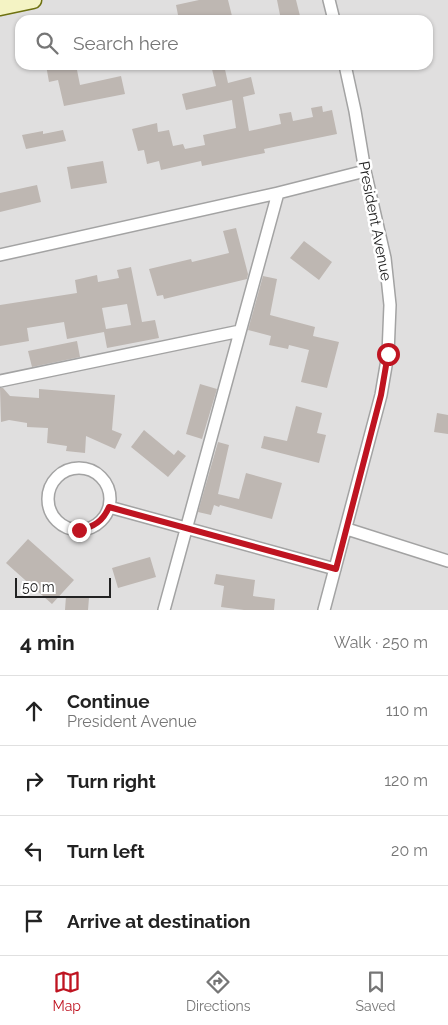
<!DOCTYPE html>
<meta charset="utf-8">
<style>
:root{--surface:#fff;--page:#f2f2f2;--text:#222;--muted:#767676;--line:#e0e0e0;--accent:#bf1421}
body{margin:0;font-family:Raleway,sans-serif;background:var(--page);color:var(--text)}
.scale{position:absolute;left:15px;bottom:12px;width:96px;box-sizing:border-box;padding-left:5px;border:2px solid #222;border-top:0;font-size:14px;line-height:18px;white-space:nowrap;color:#222;-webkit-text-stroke:4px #fff;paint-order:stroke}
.stop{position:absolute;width:15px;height:15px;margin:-11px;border:4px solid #bf1421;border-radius:50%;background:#fff}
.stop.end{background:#bf1421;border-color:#fff;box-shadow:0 1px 5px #0008}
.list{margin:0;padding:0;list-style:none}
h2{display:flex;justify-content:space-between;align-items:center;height:65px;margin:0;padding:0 20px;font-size:21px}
h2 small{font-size:16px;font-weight:400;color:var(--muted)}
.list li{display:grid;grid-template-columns:32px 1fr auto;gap:15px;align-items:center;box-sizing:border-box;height:70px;padding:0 20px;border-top:1px solid var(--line)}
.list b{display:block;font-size:19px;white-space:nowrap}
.list p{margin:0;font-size:16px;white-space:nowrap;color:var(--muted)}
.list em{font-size:16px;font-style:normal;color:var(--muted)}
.icon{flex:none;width:28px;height:28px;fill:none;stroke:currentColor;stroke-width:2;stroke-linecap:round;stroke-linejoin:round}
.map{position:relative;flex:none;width:448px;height:610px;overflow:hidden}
.search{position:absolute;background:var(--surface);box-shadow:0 1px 4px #0004;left:15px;right:15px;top:15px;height:55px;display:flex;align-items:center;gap:12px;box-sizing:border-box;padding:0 18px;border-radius:15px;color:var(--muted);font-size:19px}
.sheet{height:345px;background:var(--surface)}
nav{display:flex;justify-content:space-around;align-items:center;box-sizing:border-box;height:70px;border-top:1px solid var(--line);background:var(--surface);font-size:14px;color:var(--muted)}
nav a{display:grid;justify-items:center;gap:2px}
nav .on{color:var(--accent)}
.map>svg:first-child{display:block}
.residential{fill:#e0dfdf;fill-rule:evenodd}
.building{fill:#beb7b2;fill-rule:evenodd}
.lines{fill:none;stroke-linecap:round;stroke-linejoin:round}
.street-casing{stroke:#a3a3a3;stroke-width:14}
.secondary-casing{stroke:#6e7110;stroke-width:19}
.street{stroke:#fff;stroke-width:11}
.secondary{stroke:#f4f3c4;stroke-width:16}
.route{stroke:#bf1421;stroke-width:6}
.labels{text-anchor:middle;stroke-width:5;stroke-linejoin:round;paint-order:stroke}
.street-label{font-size:15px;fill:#222;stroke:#fff}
</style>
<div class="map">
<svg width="448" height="610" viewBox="0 0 448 610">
<rect width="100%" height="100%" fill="#f1eee9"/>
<path class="residential" d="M0,0H448V610H0ZM20,20H428V65H20Z"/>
<path class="building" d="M199,0H228L233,20H179L176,5Z
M277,0H296L301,20H281Z
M46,65H76L80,85L121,76L125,94L64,106L58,80L49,82Z
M211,65H224L228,83L251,77L255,94L243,97L249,131L281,124L279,114L291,112L293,121L313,117L311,108L322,106L323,112L332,110L337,134L264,149L265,153L202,166L201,161L161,170L159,161L147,164L144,150L138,151L132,129L157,123L158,132L169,130L173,146L183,144L185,149L205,145L203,135L236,128L232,100L186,110L182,94L216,86Z
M63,130L66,141L26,149L22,135L43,131V134Z
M103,161L107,183L71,189L67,167Z
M37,185L41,202L0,212V193Z
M236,228L248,274L247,279L164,299L163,295L157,296L149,269L191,259L192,262L229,253L223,231Z
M304,241L332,262L319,280L290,258Z
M131,267L142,322L155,320L159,338L107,348L104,332L67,339L64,322L27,328L29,341L0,346V305L77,293L75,280L97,275L98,282L119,278L117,270ZM127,304L131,325L106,329L102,308Z
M263,276L277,279L270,315L315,327L313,336L339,342L327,388L301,382L309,350L289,345L288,349L269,345L271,336L248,330Z
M77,341L80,357L32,367L28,351Z
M200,384L217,389L202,439L186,434Z
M0,388H3L10,396L39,398V389L115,395L112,430L122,434L115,449L86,436L85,453L66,451L67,446L47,443L48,428L27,427V423L9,420L1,422Z
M296,406L322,413L317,433L326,435L319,463L261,448L264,436L287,441Z
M437,413L448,415V434L434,432Z
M144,430L174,455L178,450L186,456L168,477L131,447Z
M218,442L229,445L218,494L239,499L246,473L282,483L272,519L220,505L219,507L214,505L211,515L198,512Z
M28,539L74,580L52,604L6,563Z
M150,557L156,577L118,588L112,568Z
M216,574L255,580L253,596L275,599L274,610H244L221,607L224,586L214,584Z
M66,596L89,598L88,610H65Z"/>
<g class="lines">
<g class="street-casing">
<path id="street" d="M329,0L334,20
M0,255L278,193L365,171
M0,381L240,331
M48 499a31 31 0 1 1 62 0a31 31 0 1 1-62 0Z
M109,507L335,569
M347,529L448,561
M164,610L278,193
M324,610L381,395L388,354L390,305L385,258L365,171L355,111L345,65"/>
</g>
<g class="secondary-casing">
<path id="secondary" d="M0,7L33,0"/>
</g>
<use href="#street" class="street"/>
<use href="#secondary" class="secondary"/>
</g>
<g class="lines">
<path class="route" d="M79,530C94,527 103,521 109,507L336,569L381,395L388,354"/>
</g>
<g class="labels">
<g class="street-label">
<text transform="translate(375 221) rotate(79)" y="5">President Avenue</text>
</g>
</g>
</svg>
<div class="scale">50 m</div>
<div class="stop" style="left:388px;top:354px"></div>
<div class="stop end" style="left:79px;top:530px"></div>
<div class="search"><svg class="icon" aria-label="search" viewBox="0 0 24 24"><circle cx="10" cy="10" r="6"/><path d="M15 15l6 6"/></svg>Search here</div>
</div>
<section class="sheet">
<h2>4 min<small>Walk · 250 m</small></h2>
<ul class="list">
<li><svg class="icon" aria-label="ahead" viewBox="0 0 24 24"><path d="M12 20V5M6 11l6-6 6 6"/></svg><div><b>Continue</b><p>President Avenue</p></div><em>110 m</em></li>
<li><svg class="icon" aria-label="right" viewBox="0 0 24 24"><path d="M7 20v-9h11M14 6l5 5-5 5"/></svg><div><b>Turn right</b></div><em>120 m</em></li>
<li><svg class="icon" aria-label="left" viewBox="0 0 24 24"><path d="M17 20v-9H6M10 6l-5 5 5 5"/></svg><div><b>Turn left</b></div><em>20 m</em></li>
<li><svg class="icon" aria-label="arrive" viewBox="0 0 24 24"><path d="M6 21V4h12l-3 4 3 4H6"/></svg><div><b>Arrive at destination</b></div></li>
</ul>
</section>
<nav>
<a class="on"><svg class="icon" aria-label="map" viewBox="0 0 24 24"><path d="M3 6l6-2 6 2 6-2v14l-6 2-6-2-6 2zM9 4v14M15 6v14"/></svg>Map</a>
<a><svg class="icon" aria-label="directions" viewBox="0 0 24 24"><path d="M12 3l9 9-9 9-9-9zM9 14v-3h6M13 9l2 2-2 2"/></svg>Directions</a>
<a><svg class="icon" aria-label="saved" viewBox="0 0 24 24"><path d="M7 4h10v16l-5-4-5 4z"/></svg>Saved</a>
</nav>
